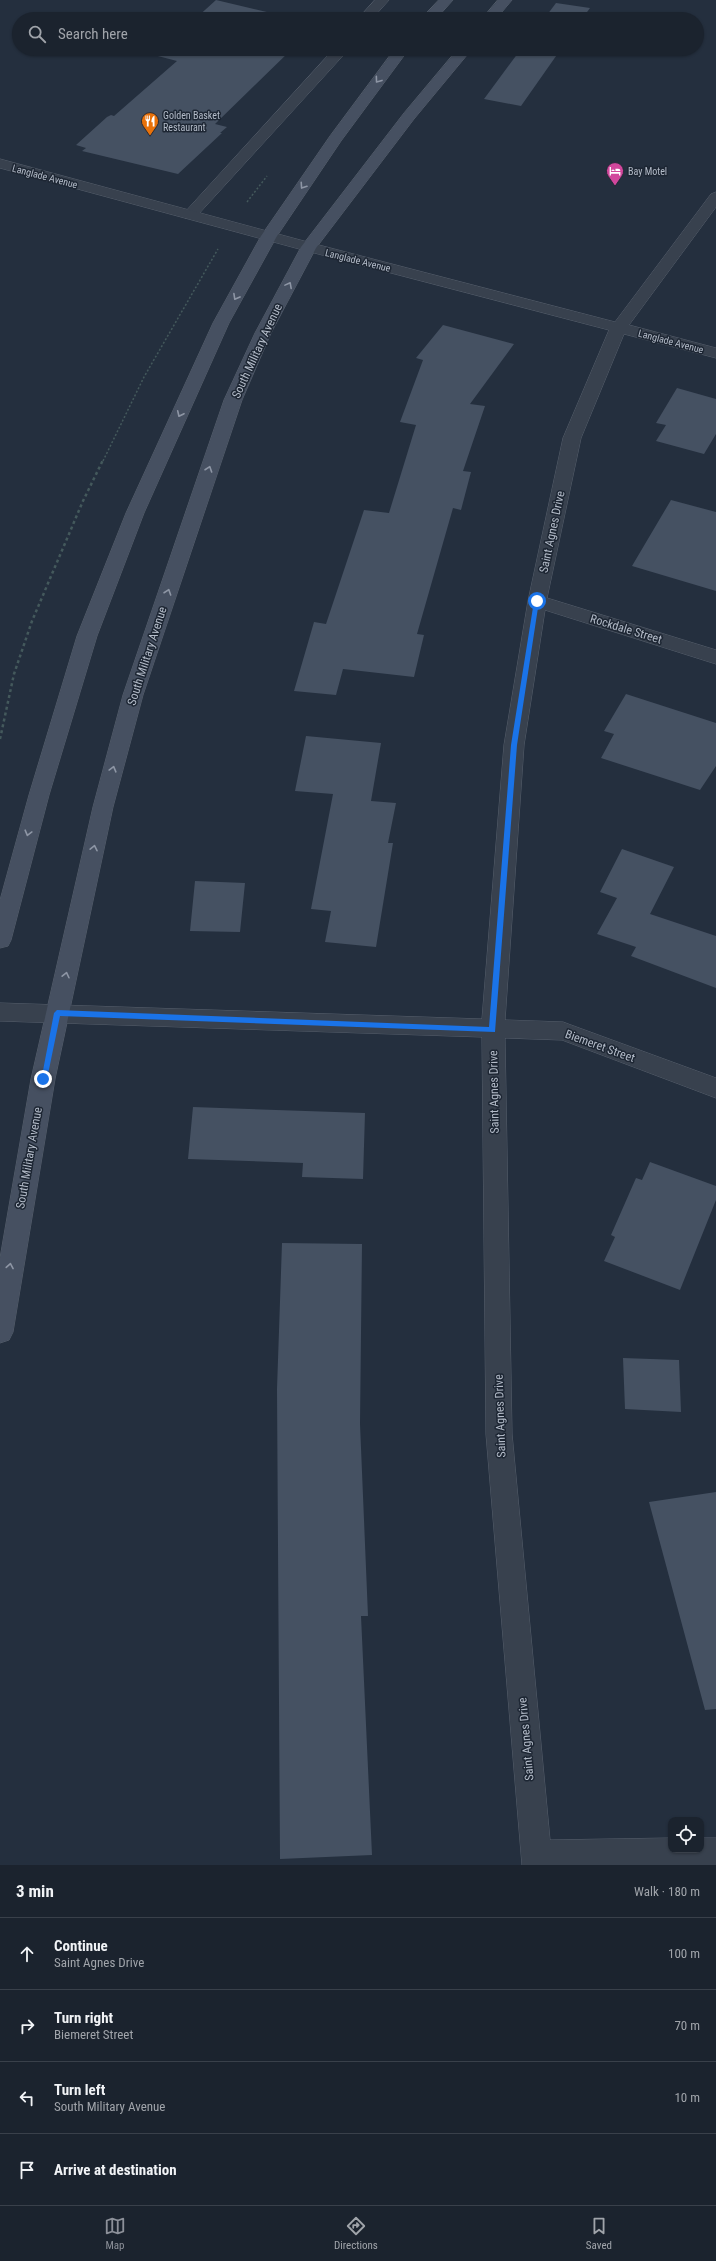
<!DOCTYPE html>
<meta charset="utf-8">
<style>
:root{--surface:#1b232e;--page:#282f3a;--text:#f1f3f6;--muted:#a0a4aa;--line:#39404a;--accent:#8c9099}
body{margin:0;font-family:"Roboto Condensed",sans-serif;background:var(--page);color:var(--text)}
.controls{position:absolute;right:12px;bottom:12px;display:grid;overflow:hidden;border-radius:8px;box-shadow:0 1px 3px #0004}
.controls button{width:36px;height:36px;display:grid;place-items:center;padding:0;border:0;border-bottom:1px solid var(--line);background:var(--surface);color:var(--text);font:20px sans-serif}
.stop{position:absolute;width:12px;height:12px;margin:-9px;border:3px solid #1a73e8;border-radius:50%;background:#fff}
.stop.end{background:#1a73e8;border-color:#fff;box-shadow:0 1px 4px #0008}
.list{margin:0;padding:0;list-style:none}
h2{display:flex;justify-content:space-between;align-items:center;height:52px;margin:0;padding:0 16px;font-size:17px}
h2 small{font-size:13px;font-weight:400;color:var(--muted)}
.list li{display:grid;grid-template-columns:26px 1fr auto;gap:12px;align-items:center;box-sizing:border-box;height:72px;padding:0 16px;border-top:1px solid var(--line)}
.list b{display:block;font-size:15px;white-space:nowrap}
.list p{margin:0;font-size:13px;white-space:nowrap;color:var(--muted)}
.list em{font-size:13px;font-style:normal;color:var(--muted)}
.icon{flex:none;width:22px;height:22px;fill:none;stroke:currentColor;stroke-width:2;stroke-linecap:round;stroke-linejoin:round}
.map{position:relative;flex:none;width:716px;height:1865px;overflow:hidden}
.search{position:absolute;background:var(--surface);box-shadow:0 1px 3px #0004;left:12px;right:12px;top:12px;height:44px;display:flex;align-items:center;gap:10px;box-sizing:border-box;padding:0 14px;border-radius:22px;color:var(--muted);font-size:15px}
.sheet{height:340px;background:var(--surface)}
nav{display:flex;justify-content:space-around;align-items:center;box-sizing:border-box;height:56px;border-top:1px solid var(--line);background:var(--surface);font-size:11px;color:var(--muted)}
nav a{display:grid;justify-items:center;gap:2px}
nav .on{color:var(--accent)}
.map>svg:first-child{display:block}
.building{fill:#455162}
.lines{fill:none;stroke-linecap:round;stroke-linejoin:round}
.lane-casing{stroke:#565f6c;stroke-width:1}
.street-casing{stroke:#565f6c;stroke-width:1}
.secondary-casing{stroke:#565f6c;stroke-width:1}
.path-far1{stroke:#44595c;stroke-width:1.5;stroke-dasharray:2 2;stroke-linecap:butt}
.path{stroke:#44595c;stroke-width:2.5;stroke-dasharray:3 3;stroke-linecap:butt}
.lane{fill:#38414e;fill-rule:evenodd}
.street{fill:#38414e;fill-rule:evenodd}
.secondary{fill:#465061;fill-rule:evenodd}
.oneway{stroke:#8e96a5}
.route{fill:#1a73e8}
.labels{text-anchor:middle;stroke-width:3;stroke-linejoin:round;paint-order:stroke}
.far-poi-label{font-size:10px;fill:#b4bcc9;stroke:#1d2633;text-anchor:start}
.far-street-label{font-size:10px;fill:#b4bcc9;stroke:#1d2633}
.street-label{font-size:12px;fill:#b4bcc9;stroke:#1d2633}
</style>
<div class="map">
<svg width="716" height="1865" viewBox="0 0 716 1865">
<rect width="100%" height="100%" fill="#242f3e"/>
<path class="building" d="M216,0L297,19H195Z
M556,3L590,8L582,19H544Z
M161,49H292L215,124L227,127L220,133H222L178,174L82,151L86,148L76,145L107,117L111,115L114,116L177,61L154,55Z
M521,49H561L521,106L484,99Z
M443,325L514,344L470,404L485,406L463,471L471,472L461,510L453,508L417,634L424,635L414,677L343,669L336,695L294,691L314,622L326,624L364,510L389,513L416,425L400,422L423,360L416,358Z
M677,388L716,399V434L704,454L656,441L666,425L656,423Z
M671,500L716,512V591L632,566Z
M626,694L716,723V766L700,790L601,758L614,734L604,731Z
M306,736L381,743L371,801L396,803L388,843H393L376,947L325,942L331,911L311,909L333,794L295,791Z
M622,849L674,867L650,914L716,936V988L631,956L636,947L597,934L617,898L600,892Z
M195,881L245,883L240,932L190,931Z
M193,1107L365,1113L363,1179L302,1177L303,1163L188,1159Z
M650,1162L716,1186V1200L680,1290L604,1261L615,1237L611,1235L636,1178L642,1180Z
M282,1243L362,1244L360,1424L368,1616H361L372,1855L280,1859L277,1389Z
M623,1358L679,1360L681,1412L625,1409Z
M716,1492V1709L705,1710L649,1502Z"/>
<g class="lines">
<g class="lane-casing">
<path id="lane" d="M375,0H389L372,19H358Z
M334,49H349L195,218H185L182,215L185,212Z"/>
</g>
<g class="street-casing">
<path id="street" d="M0,159L315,244L615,322L711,194L716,192V207L629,325L716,348V358L624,334L581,438L547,598L716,650V664L545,610L524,745L505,1020L563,1022L571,1025L716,1078V1098L562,1040L505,1038L512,1434L550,1840L671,1838V1850H701V1838H716V1865H522L486,1434L482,1037L0,1021V1003L482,1019L504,745L528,601L563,438L609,330L303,250L0,168Z"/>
</g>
<g class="secondary-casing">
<path id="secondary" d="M439,0H453L436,19H421Z
M498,0H512L496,19H482Z
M395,49H409L341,141L277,236L229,323L144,513L97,636L49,795L11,940L8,946L0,948V900L29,795L77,636L126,513L213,323L261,236L330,136Z
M458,49H472L414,119L316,248L271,333L242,400L143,695L113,807L55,1079L13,1332L9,1340L0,1343V1258L31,1079L93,807L123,695L224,400L255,333L301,247L404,113Z"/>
</g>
<path class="path-far1" d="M247,202L267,176
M103,461L144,377L218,249"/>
<path class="path" d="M0,739L14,674L32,621L83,501L103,460"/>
<use href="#lane" class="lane"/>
<use href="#street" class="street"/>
<use href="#secondary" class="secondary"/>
</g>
<defs><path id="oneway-chevron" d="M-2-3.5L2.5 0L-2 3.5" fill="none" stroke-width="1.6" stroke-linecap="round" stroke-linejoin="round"/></defs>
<g class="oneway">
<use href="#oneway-chevron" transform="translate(378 80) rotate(126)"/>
<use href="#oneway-chevron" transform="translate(303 186) rotate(124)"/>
<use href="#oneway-chevron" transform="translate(289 285) rotate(-62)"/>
<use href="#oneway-chevron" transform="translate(236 297) rotate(119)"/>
<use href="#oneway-chevron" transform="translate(180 414) rotate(115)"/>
<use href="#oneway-chevron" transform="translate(209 469) rotate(-71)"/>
<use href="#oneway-chevron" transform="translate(168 592) rotate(-71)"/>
<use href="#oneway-chevron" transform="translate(113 769) rotate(-75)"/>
<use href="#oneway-chevron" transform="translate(28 833) rotate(105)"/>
<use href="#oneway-chevron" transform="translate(94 848) rotate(-78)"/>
<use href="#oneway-chevron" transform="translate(66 975) rotate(-77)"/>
<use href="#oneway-chevron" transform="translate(10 1266) rotate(-80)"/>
</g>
<path class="route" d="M537,599L539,601L517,745L495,1032L60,1016L47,1079L41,1081L54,1013L57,1010L489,1027L511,745L534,601Z"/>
<defs>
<g id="restaurant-pin" transform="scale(0.9)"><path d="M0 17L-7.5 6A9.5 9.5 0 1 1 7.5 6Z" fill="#e8710a" stroke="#1d2633"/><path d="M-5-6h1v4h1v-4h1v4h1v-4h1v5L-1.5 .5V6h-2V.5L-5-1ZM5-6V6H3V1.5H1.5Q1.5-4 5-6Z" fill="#fff"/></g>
<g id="hotel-pin" transform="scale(0.9)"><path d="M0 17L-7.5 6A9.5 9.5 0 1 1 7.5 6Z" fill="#d1479c" stroke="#1d2633"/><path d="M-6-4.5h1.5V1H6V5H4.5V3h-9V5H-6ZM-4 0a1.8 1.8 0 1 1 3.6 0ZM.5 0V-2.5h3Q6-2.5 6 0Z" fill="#fff"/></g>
</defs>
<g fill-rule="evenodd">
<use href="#restaurant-pin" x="150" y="121"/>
<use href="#hotel-pin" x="615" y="171"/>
</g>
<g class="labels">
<g class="far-poi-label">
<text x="163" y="119">Golden Basket<tspan x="163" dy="12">Restaurant</tspan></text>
<text x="628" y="175">Bay Motel</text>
</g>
<g class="far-street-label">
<text transform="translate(45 176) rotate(15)" y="4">Langlade Avenue</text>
<text transform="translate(358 260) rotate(14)" y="4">Langlade Avenue</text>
<text transform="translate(671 341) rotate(15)" y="4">Langlade Avenue</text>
</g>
<g class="street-label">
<text transform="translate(257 351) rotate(-65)" y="4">South Military Avenue</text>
<text transform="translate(552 532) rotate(-78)" y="4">Saint Agnes Drive</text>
<text transform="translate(626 629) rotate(17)" y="4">Rockdale Street</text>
<text transform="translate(147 656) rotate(-72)" y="4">South Military Avenue</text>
<text transform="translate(600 1046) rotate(20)" y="4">Biemeret Street</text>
<text transform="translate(494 1092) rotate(-91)" y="4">Saint Agnes Drive</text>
<text transform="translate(29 1158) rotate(-80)" y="4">South Military Avenue</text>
<text transform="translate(500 1416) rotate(-92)" y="4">Saint Agnes Drive</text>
<text transform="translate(526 1739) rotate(-95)" y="4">Saint Agnes Drive</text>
</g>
</g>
</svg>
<div class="controls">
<button><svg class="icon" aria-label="locate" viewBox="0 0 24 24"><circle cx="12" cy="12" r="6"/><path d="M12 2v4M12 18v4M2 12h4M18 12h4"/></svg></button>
</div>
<div class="stop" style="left:537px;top:601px"></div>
<div class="stop end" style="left:43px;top:1079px"></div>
<div class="search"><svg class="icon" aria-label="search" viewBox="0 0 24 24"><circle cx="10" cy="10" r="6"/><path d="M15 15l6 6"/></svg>Search here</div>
</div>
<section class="sheet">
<h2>3 min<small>Walk · 180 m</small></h2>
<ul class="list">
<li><svg class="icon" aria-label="ahead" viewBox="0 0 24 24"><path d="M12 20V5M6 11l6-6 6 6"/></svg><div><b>Continue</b><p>Saint Agnes Drive</p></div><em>100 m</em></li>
<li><svg class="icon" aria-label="right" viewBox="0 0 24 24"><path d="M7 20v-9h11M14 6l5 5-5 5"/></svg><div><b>Turn right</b><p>Biemeret Street</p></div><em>70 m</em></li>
<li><svg class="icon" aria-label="left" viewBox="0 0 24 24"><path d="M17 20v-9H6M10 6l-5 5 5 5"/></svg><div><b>Turn left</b><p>South Military Avenue</p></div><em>10 m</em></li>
<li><svg class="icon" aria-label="arrive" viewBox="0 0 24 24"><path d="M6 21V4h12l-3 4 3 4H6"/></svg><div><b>Arrive at destination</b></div></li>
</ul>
</section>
<nav>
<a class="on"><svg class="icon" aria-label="map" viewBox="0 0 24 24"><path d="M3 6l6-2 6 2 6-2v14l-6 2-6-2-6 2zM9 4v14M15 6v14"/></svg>Map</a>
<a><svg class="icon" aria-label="directions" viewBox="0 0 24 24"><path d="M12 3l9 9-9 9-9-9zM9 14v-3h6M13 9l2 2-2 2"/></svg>Directions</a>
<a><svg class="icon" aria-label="saved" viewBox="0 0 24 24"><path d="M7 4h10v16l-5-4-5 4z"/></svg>Saved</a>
</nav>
